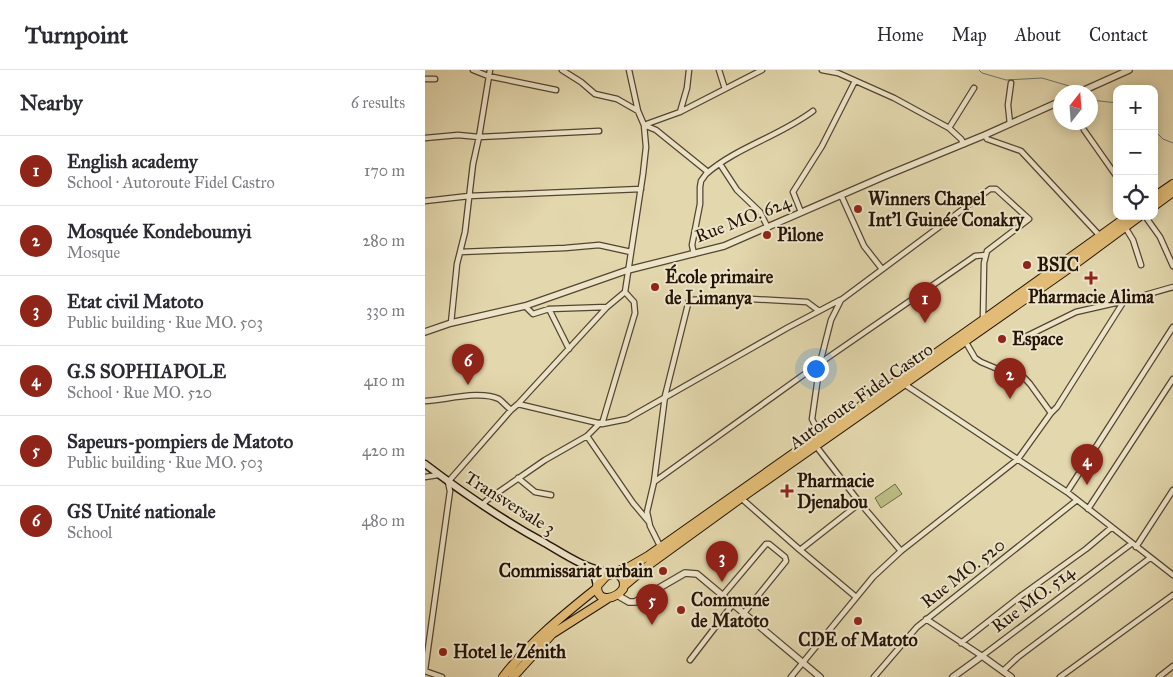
<!DOCTYPE html>
<meta charset="utf-8">
<style>
:root{--surface:#fff;--page:#f2f2f3;--text:#2b2b33;--muted:#7c7c81;--line:#e1e1e2;--accent:#8f2418}
body{margin:0;font-family:"IM FELL Great Primer",serif;background:var(--page);color:var(--text)}
.controls{position:absolute;right:15px;top:15px;display:grid;overflow:hidden;border-radius:10px;box-shadow:0 2px 12px #0003}
.controls button{width:45px;height:45px;display:grid;place-items:center;padding:0;border:0;border-bottom:1px solid var(--line);background:var(--surface);color:var(--text);font:25px sans-serif}
.compass{position:absolute;left:628px;top:15px;width:45px;height:45px;border-radius:50%;background:var(--surface);box-shadow:0 2px 12px #0003;rotate:17deg}
.you{position:absolute;left:390px;top:298px;width:18px;height:18px;margin:-12px;border:4px solid #fff;border-radius:50%;background:#1a73e8;box-shadow:0 0 0 8px #1a73e833}
.badge{display:grid;place-items:center;width:32px;height:32px;border-radius:50%;background:var(--accent);color:#fff;font-size:16px;font-weight:700}
.pin{position:absolute;translate:-50% -41px;filter:drop-shadow(0 1px 2px #0008)}
.pin::after{content:'';position:absolute;top:26px;width:18px;height:15px;background:inherit;clip-path:polygon(0 0,100% 0,50% 100%)}
.list{margin:0;padding:0;list-style:none}
h2{display:flex;justify-content:space-between;align-items:center;height:65px;margin:0;padding:0 20px;font-size:21px}
h2 small{font-size:16px;font-weight:400;color:var(--muted)}
.list li{display:grid;grid-template-columns:32px 1fr auto;gap:15px;align-items:center;box-sizing:border-box;height:70px;padding:0 20px;border-top:1px solid var(--line)}
.list b{display:block;font-size:19px;white-space:nowrap}
.list p{margin:0;font-size:16px;white-space:nowrap;color:var(--muted)}
.list em{font-size:16px;font-style:normal;color:var(--muted)}
.icon{flex:none;width:28px;height:28px;fill:none;stroke:currentColor;stroke-width:2;stroke-linecap:round;stroke-linejoin:round}
.map{position:relative;flex:none;width:748px;height:607px;overflow:hidden}
header{display:flex;align-items:center;gap:30px;box-sizing:border-box;height:70px;padding:0 25px;background:var(--surface);border-bottom:1px solid var(--line)}
header strong{font-size:24px}
nav{display:flex;gap:28px;margin-inline-start:auto;font-size:18px}
main{display:flex}
aside{flex:1;background:var(--surface)}
.map>svg:first-child{display:block}
.green{fill:#bcbc84;stroke:#706845}
.lines{fill:none;stroke-linecap:round;stroke-linejoin:round}
.stream{stroke:#6b766e;stroke-width:1}
.minor-casing{stroke:#544530;stroke-width:7}
.tertiary-casing{stroke:#544530;stroke-width:8}
.secondary-casing{stroke:#251406;stroke-width:9}
.trunk-casing{stroke:#251406;stroke-width:10}
.minor{stroke:#ede5ca;stroke-width:4.5}
.tertiary{stroke:#ede5ca;stroke-width:5.5}
.secondary{stroke:#ede5ca;stroke-width:6}
.trunk{stroke:#e2bc76;stroke-width:8}
.poi-dot{fill:#8f2418;stroke:#ede5ca;stroke-width:2}
.labels{text-anchor:middle;stroke-width:4;stroke-linejoin:round;paint-order:stroke}
.poi-label{font-size:18px;font-weight:bold;fill:#251406;stroke:#ede5ca;text-anchor:start}
.street-label{font-size:18px;fill:#251406;stroke:#ede5ca}
</style>
<header>
<strong>Turnpoint</strong>
<nav><a>Home</a><a>Map</a><a>About</a><a>Contact</a></nav>
</header>
<main>
<aside>
<h2>Nearby<small>6 results</small></h2>
<ul class="list">
<li><span class="badge">1</span><div><b>English academy</b><p>School · Autoroute Fidel Castro</p></div><em>170 m</em></li>
<li><span class="badge">2</span><div><b>Mosquée Kondeboumyi</b><p>Mosque</p></div><em>280 m</em></li>
<li><span class="badge">3</span><div><b>Etat civil Matoto</b><p>Public building · Rue MO. 503</p></div><em>330 m</em></li>
<li><span class="badge">4</span><div><b>G.S SOPHIAPOLE</b><p>School · Rue MO. 520</p></div><em>410 m</em></li>
<li><span class="badge">5</span><div><b>Sapeurs-pompiers de Matoto</b><p>Public building · Rue MO. 503</p></div><em>420 m</em></li>
<li><span class="badge">6</span><div><b>GS Unité nationale</b><p>School</p></div><em>480 m</em></li>
</ul>
</aside>
<div class="map">
<svg width="748" height="607" viewBox="0 0 748 607">
<rect width="100%" height="100%" fill="#e3d7ad"/>
<filter id="stains"><feTurbulence type="fractalNoise" baseFrequency=".004" numOctaves="4"/><feColorMatrix values="0 0 0 0 .2 0 0 0 0 .09 0 0 0 0 .02 0 0 0 .5 -.17"/></filter>
<radialGradient id="worn" r=".72"><stop offset=".6" stop-color="#630" stop-opacity="0"/><stop offset="1" stop-color="#630" stop-opacity=".3"/></radialGradient>
<path class="green" d="M470,414L477,424L456,438L450,428Z"/>
<g class="lines">
<path class="stream" d="M554,0L557,3L581,10L617,8L651,18L654,20
M666,30L692,33
M729,60L738,69L748,73"/>
<g class="minor-casing">
<path id="minor" d="M48,0L63,6L131,20
M137,0L156,12L170,24L192,29L213,41
M294,0L300,19
M397,0L413,3L469,28L524,58L536,69L539,74
M0,9H10
M255,42L262,18L264,0
M585,54L583,35L586,13
M219,55L255,42L337,0
M219,55L231,60L283,102
M524,58L549,18
M659,60L692,107
M560,65L562,69L596,81L675,166
M0,68L33,65L54,67L174,61
M295,94L312,120L335,142L343,158
M416,125L439,176L457,199
M0,131L44,126L216,119
M376,142L368,122L397,76L430,11
M720,146L735,167L748,196
M700,157L708,170L716,195
M35,182L140,178L174,175L206,182
M269,184L267,175L275,134V117L276,111L281,104C312,77 355,66 388,41
M100,236L108,244L124,239L182,237
M124,239L144,279
M26,253L32,194L40,162L48,94L54,67L65,0
M602,266L651,242L699,231
M479,314L642,422L748,505
M0,331C21,330 55,320 74,329C78,332 82,337 86,340
M93,334L177,354L202,349L362,258L415,230
M626,343L632,337L699,231L748,217
M177,354L210,243L209,232L200,222
M395,365L387,349L395,293L406,250L416,230L565,119H571L604,149L562,181L559,193L558,249
M162,366L208,433L224,452
M391,376L435,433L476,481
M0,407L13,405
M93,408L110,422L126,425
M229,412L395,293L550,186L561,185
M642,422L748,257
M316,428L375,480L431,527
M57,435L62,430L120,390L162,366L175,353
M663,439L748,309
M711,477L748,420
M236,478L225,456L222,442L229,412L240,326L264,230L309,228L382,232L394,241
M375,480L435,433
M298,525L341,474H344L360,487L361,491L319,543
M501,549L557,586L706,474
M536,573L597,525L661,479L686,458
M265,590L308,534
M0,600L25,421L23,412L86,340L93,334L182,237L200,222L218,104L221,77L219,55L213,41L204,0
M0,601L17,607
M578,601L593,587L725,488
M366,607L448,507L476,481L593,389L626,343L605,314L591,299L583,298L575,300L556,292L550,288L539,269
M449,607L492,557L652,430
M635,607L748,525
M734,607L748,596"/>
</g>
<g class="tertiary-casing">
<path id="tertiary" d="M655,22L704,0
M0,262L26,253L100,236L203,200L299,176L460,106L560,65L636,31
M192,525L204,532H210L260,503L272,504L395,607
M528,607L557,586L586,607"/>
</g>
<g class="secondary-casing">
<path id="secondary" d="M0,394C38,423 78,450 120,473C142,486 161,499 187,503
M160,498L170,507L172,516"/>
</g>
<g class="trunk-casing">
<path id="trunk" d="M729,127L748,114
M729,136L748,122
M191,503C197,506 201,511 198,519C191,529 172,534 172,516L181,506L204,497L223,486L558,250L703,146
M200,515L225,494L316,428L646,197L715,146
M78,607C106,571 137,546 172,518
M88,607L127,564L182,529"/>
</g>
<use href="#minor" class="minor"/>
<use href="#tertiary" class="tertiary"/>
<use href="#secondary" class="secondary"/>
<use href="#trunk" class="trunk"/>
</g>
<g class="poi-dot">
<circle cx="433" cy="139" r="5"/>
<circle cx="342" cy="165" r="5"/>
<circle cx="602" cy="195" r="5"/>
<path d="M663.5 200.5h5v5h5v5h-5v5h-5v-5h-5v-5h5z"/>
<circle cx="230" cy="217" r="5"/>
<circle cx="577" cy="269" r="5"/>
<path d="M359.5 413.5h5v5h5v5h-5v5h-5v-5h-5v-5h5z"/>
<circle cx="238" cy="501" r="5"/>
<circle cx="256" cy="540" r="5"/>
<circle cx="433" cy="551" r="5"/>
<circle cx="18" cy="582" r="5"/>
</g>
<g class="labels">
<g class="poi-label">
<text x="443" y="135">Winners Chapel<tspan x="443" dy="21">Int'l Guinée Conakry</tspan></text>
<text x="352" y="171">Pilone</text>
<text x="612" y="201">BSIC</text>
<text x="240" y="213">École primaire<tspan x="240" dy="21">de Limanya</tspan></text>
<text x="666" y="233" text-anchor="middle">Pharmacie Alima</text>
<text x="587" y="275">Espace</text>
<text x="372" y="417">Pharmacie<tspan x="372" dy="21">Djenabou</tspan></text>
<text x="228" y="507" text-anchor="end">Commissariat urbain</text>
<text x="266" y="536">Commune<tspan x="266" dy="21">de Matoto</tspan></text>
<text x="433" y="576" text-anchor="middle">CDE of Matoto</text>
<text x="28" y="588">Hotel le Zénith</text>
</g>
<g class="street-label">
<text transform="translate(318 149) rotate(-21)" y="6">Rue MO. 624</text>
<text transform="translate(436 326) rotate(-35)" y="6">Autoroute Fidel Castro</text>
<text transform="translate(85 433) rotate(32)" y="6">Transversale 3</text>
<text transform="translate(538 503) rotate(-38)" y="6">Rue MO. 520</text>
<text transform="translate(608 529) rotate(-37)" y="6">Rue MO. 514</text>
</g>
</g>
<rect width="100%" height="100%" filter="url(#stains)"/>
<rect width="100%" height="100%" fill="url(#worn)"/>
</svg>
<div class="controls">
<button>+</button>
<button>−</button>
<button><svg class="icon" aria-label="locate" viewBox="0 0 24 24"><circle cx="12" cy="12" r="6"/><path d="M12 2v4M12 18v4M2 12h4M18 12h4"/></svg></button>
</div>
<svg class="compass" viewBox="-18 -18 36 36"><path d="M0-13l5 13h-10z" fill="#e53935"/><path d="M0 13l5-13h-10z" fill="#7c7c81"/></svg>
<div class="you"></div>
<div class="pin badge" style="left:500px;top:253px">1</div>
<div class="pin badge" style="left:585px;top:329px">2</div>
<div class="pin badge" style="left:297px;top:512px">3</div>
<div class="pin badge" style="left:662px;top:415px">4</div>
<div class="pin badge" style="left:227px;top:555px">5</div>
<div class="pin badge" style="left:43px;top:315px">6</div>
</div>
</main>
